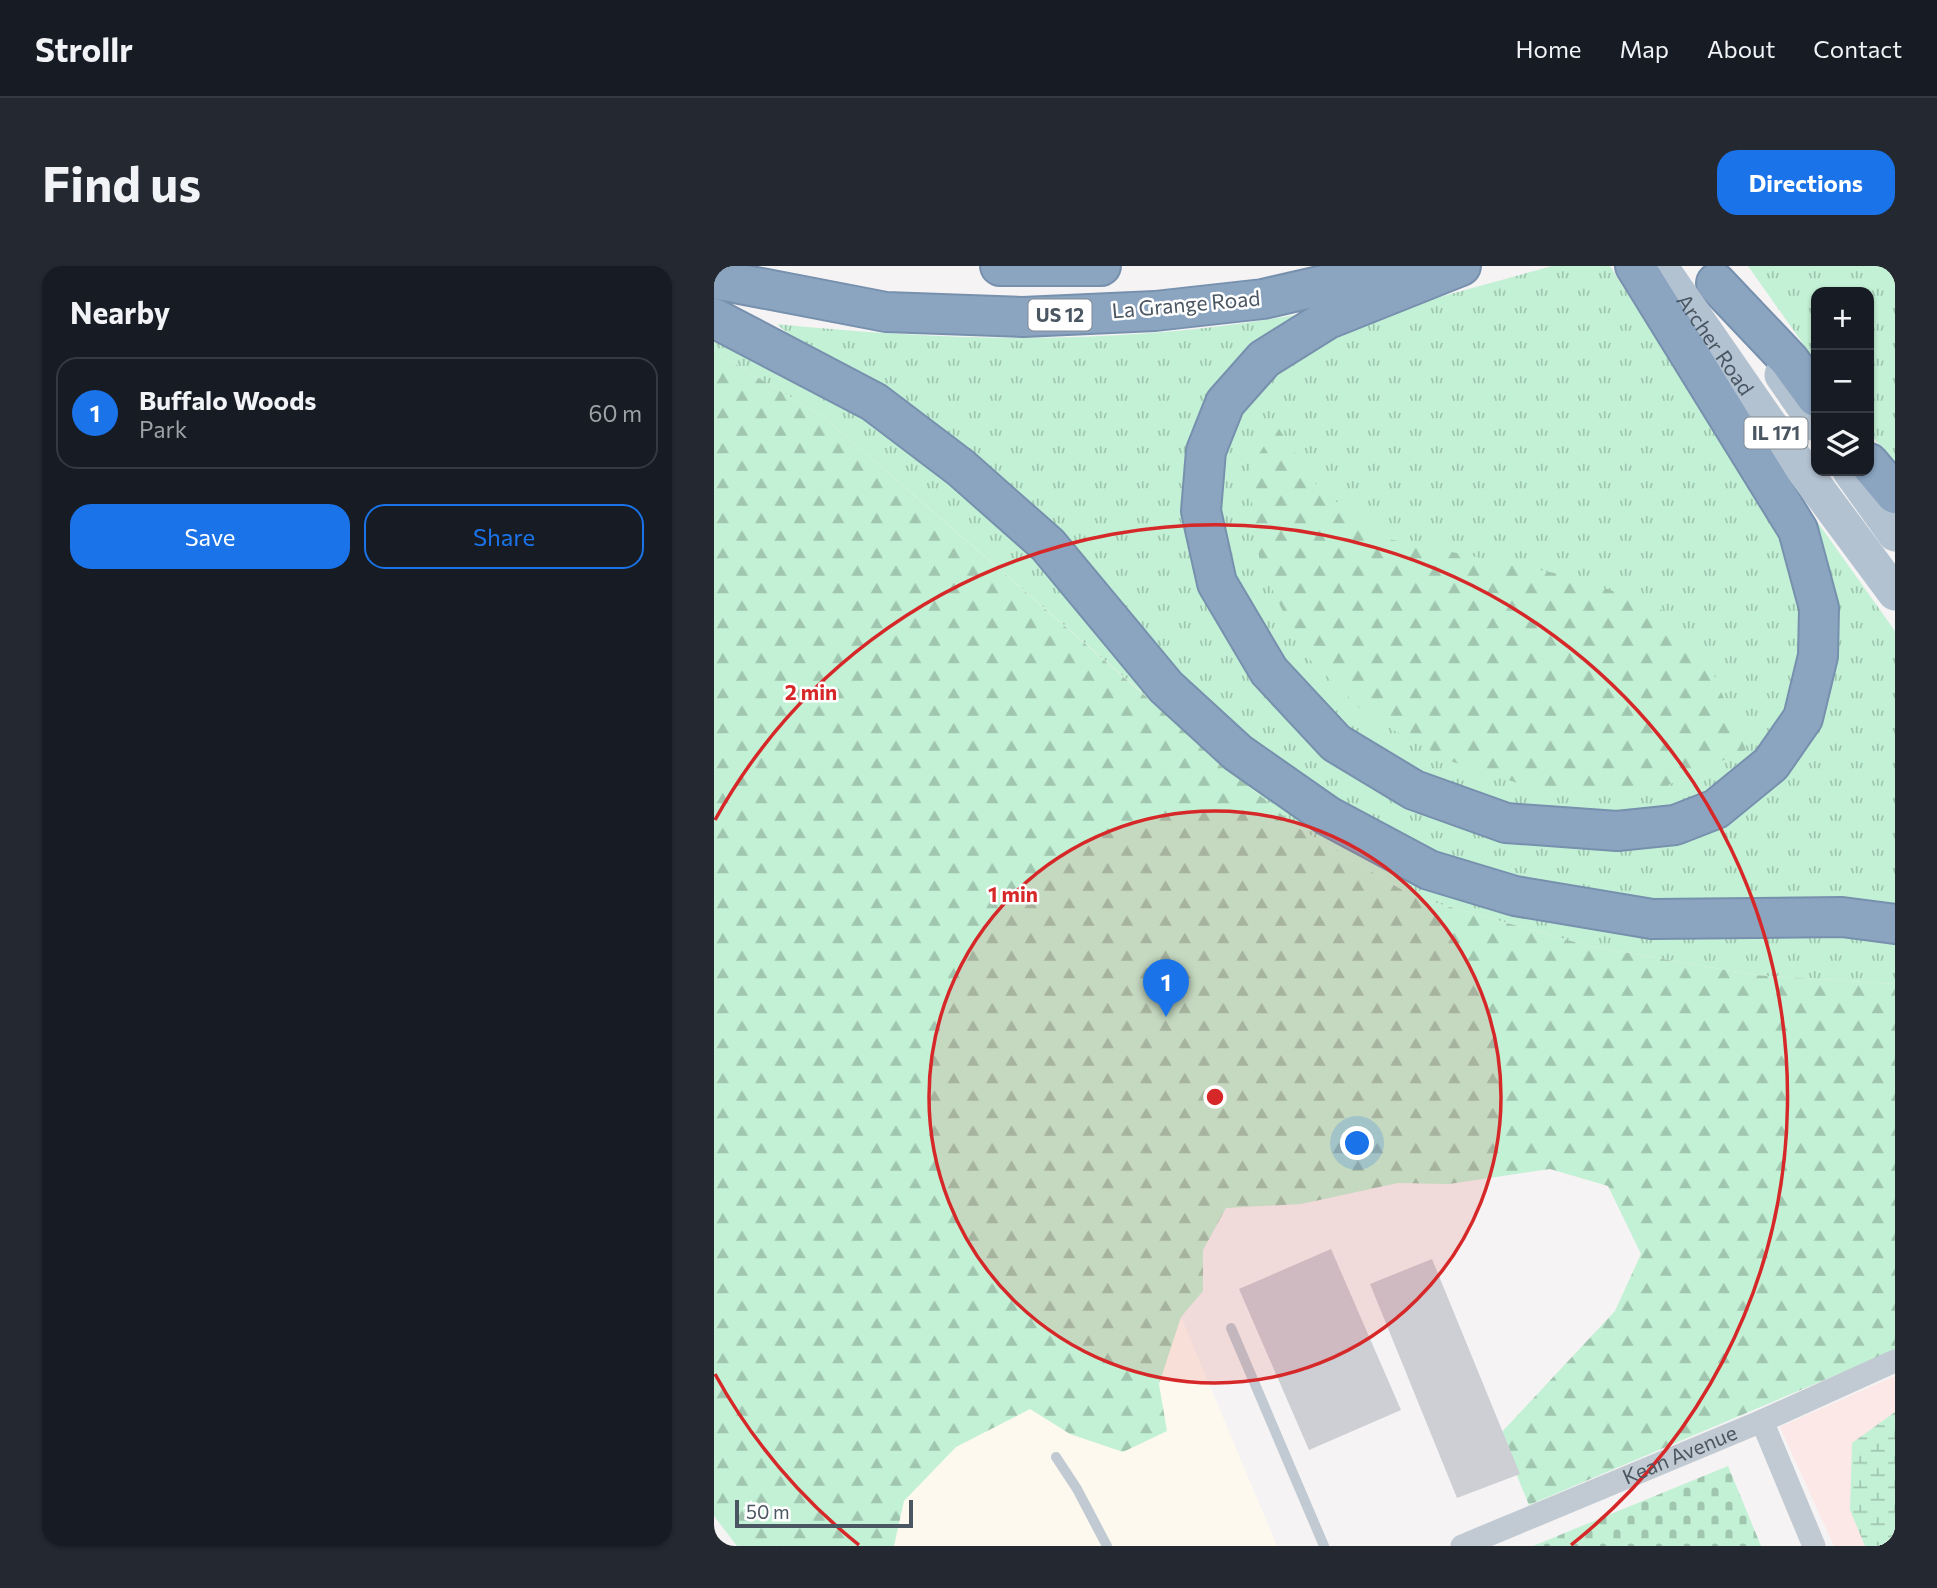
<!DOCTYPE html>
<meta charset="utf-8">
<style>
:root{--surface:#171b24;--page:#242831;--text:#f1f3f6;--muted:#9ea1a6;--line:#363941;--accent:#1a73e8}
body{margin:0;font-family:Commissioner,sans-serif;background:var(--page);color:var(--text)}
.controls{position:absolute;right:21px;top:21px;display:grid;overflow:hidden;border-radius:14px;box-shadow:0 2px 5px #0004}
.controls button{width:63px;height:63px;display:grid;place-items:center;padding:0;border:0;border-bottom:2px solid var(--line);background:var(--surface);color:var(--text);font:35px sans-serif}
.scale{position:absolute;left:21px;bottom:18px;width:178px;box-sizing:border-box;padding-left:7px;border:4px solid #4a5661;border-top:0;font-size:19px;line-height:24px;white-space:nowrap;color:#4a5661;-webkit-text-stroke:5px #fff;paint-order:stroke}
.you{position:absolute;left:644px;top:878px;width:24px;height:24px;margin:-18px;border:5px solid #fff;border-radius:50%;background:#1a73e8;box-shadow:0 0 0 10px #1a73e833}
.badge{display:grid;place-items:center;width:46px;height:46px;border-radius:50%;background:var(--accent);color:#fff;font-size:23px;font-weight:700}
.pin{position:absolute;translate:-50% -58px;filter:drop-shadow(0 2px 4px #0008)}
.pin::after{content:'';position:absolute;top:37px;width:24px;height:21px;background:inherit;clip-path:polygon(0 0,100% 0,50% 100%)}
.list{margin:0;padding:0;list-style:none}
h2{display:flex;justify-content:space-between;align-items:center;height:91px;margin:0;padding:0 28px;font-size:30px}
h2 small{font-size:23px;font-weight:400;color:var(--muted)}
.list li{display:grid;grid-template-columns:46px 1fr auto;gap:21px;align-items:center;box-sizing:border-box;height:112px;margin:0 14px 14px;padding:0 14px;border:2px solid var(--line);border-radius:21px}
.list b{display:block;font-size:26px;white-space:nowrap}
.list p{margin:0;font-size:23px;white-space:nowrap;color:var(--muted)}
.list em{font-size:23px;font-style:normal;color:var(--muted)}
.actions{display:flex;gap:14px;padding:21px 28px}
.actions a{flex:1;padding:16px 0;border:2px solid var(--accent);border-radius:21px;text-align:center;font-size:24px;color:var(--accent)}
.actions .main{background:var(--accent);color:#fff}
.icon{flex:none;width:38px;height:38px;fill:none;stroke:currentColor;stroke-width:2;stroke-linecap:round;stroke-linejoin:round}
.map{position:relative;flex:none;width:1181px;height:1280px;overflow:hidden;border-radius:21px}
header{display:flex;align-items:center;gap:42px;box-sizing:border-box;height:98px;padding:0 35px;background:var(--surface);border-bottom:2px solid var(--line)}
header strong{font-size:33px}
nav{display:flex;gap:38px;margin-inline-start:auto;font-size:24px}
.intro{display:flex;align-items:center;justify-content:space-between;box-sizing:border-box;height:168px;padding:0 42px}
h1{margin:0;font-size:49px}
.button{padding:18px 32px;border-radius:21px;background:var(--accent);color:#fff;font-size:24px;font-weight:700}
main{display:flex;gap:42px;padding:0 42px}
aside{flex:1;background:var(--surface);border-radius:21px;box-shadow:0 2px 5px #0004}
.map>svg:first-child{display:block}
.commercial{fill:#fdf9ef}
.medical{fill:#fce8e6}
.grass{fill:url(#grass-tufts)}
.forest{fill:url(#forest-firs)}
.wetland{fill:url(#wetland-marsh)}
.cemetery{fill:url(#cemetery-stones)}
.building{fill:#cdcfd5}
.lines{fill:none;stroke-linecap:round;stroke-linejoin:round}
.highway-casing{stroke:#7690ad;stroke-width:42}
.lane{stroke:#c1cad2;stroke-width:10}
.street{stroke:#c1cad2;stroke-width:23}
.primary{stroke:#b3c2d1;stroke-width:35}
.highway{stroke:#8ba5c1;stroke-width:38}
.ring{fill:none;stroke:#d62828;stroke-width:3.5}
.labels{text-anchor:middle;stroke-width:5;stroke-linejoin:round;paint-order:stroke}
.shield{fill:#fff;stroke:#808990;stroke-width:2}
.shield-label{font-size:19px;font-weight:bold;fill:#4a5661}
.street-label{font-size:21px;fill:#4a5661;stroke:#fff}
.centre{fill:#d62828;stroke:#fff;stroke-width:3.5}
.ring-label{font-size:21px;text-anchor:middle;font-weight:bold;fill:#d62828;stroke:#fff;stroke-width:5;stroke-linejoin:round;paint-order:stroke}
</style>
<header>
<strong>Strollr</strong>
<nav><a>Home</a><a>Map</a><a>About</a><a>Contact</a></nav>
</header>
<div class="intro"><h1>Find us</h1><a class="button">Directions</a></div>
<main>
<aside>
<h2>Nearby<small></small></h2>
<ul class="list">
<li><span class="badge">1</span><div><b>Buffalo Woods</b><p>Park</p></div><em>60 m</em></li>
</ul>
<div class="actions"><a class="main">Save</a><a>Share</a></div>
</aside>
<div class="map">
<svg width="1181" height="1280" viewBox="0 0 1181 1280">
<defs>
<pattern id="grass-tufts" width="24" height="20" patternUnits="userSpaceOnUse" patternTransform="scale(1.75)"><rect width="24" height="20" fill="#c3f1d5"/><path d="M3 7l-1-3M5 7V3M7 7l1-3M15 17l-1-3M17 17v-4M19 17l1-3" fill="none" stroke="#a0c6b0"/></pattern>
<pattern id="forest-firs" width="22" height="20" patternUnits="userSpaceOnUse" patternTransform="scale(1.75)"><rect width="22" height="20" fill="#c3f1d5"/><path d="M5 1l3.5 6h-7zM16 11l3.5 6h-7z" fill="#a0c6b0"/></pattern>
<pattern id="wetland-marsh" width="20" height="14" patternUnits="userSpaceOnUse" patternTransform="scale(1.75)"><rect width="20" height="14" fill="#c3f1d5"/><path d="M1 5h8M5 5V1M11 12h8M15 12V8" fill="none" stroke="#a0c6b0"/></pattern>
<pattern id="cemetery-stones" width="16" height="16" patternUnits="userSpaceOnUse" patternTransform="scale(1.75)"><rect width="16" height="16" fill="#c3f1d5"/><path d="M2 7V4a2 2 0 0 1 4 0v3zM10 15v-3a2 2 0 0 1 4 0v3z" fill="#a0c6b0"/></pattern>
</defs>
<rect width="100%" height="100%" fill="#f5f3f3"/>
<path class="commercial" d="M467,1051L563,1280H179L141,1188Z"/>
<path class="medical" d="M1181,1110V1280H1120L1066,1161Z"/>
<path class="grass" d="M838,0H896L1074,283L1092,354L1080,425L1068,453L1048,481L993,528L960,542L911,550L767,537L630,467L532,350L501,248L511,185L523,156L542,128L568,102L599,78L675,45Z
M1034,0H1181V198L1155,166V26H1102V96Z
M591,47L499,137L492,331L513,375L572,453L611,489L684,536L736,558L790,573H950L1101,448L1085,244L1092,240L1181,365V649L959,641L766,608L571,512L63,58C240,76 415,80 591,47Z
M0,76L61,100L186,173L334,304L477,469L111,152L0,85Z
M519,506L715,617L1181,669V718L1040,709L875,680L700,631L581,560Z"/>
<path class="forest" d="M0,85L111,152L581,560L700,631L875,680L1040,709L1181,718V1084L815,1239L786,1168L901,1045L927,988L894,920L836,903L735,918L684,917L587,938L512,942L489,984V1025L467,1051L445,1118L453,1165L409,1186L356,1168L316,1143L242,1181L190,1235L180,1280H23L0,1250Z
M563,160L606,224L674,273L850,309L943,339L993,393L1032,484L950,521L825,524L736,495L654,450L589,387L546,298L534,205Z"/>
<path class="wetland" d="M1181,1146V1280H1151L1136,1244L1138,1177Z"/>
<path class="cemetery" d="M1014,1200L1047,1280H819Z"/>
<path class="building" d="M617,983L687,1144L595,1184L525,1023Z
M718,993L806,1208L743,1232L656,1018Z"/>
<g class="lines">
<g class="highway-casing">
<path id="highway" d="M286,0H387
M747,0L614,53L550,93L511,137L492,185L487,245L503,317L555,405L622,477L700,524L792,557L903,565L961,559L1002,543L1057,498L1089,452L1104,390L1105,342L1084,264L921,0
M0,13L172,46L309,51L441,45L549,33L692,0
M1002,17L1075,94L1102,131
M0,52L160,136L247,202L334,279L452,421L524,487L614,550L715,604L801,630L938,653L1128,651L1181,658
M1155,197L1181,228"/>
</g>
<path class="lane" d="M517,1062L610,1280
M342,1191L363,1223L393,1280"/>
<g class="street">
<path d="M1048,1155L1100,1280"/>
<path id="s1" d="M748,1280L1048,1155L1181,1095"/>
</g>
<g class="primary">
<path id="s2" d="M946,0L1054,156L1181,327"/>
<path d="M1068,109L1102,158"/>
<path d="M1136,205L1181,268"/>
</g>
<use href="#highway" class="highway"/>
</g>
<circle cx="501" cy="831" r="286" fill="#d62828" fill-opacity=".12"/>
<g class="ring">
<circle cx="501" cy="831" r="286"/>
<path d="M145 1279A572 572 0 0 1 1 1108M1 554A572 572 0 1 1 857 1279"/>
</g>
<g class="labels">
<g class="shield">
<rect x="314.5" y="33.5" width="63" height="31" rx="5"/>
<rect x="1030.5" y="151.5" width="63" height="31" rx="5"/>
</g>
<g class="shield-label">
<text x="346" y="56">US 12</text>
<text x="1062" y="174">IL 171</text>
</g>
<g class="street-label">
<text transform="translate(472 39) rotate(-5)" y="7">La Grange Road</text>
<text dy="7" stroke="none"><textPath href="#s2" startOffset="96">Archer Road</textPath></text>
<text dy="7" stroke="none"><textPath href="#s1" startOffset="236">Kean Avenue</textPath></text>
</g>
</g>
<circle cx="501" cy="831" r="10" class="centre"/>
<g class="ring-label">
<text x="97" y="434">2 min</text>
<text x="299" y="636">1 min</text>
</g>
</svg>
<div class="controls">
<button>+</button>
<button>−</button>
<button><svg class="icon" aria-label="layers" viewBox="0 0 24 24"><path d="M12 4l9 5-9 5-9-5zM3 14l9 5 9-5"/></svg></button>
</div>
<div class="scale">50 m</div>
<div class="you"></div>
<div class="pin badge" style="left:452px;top:751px">1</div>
</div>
</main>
